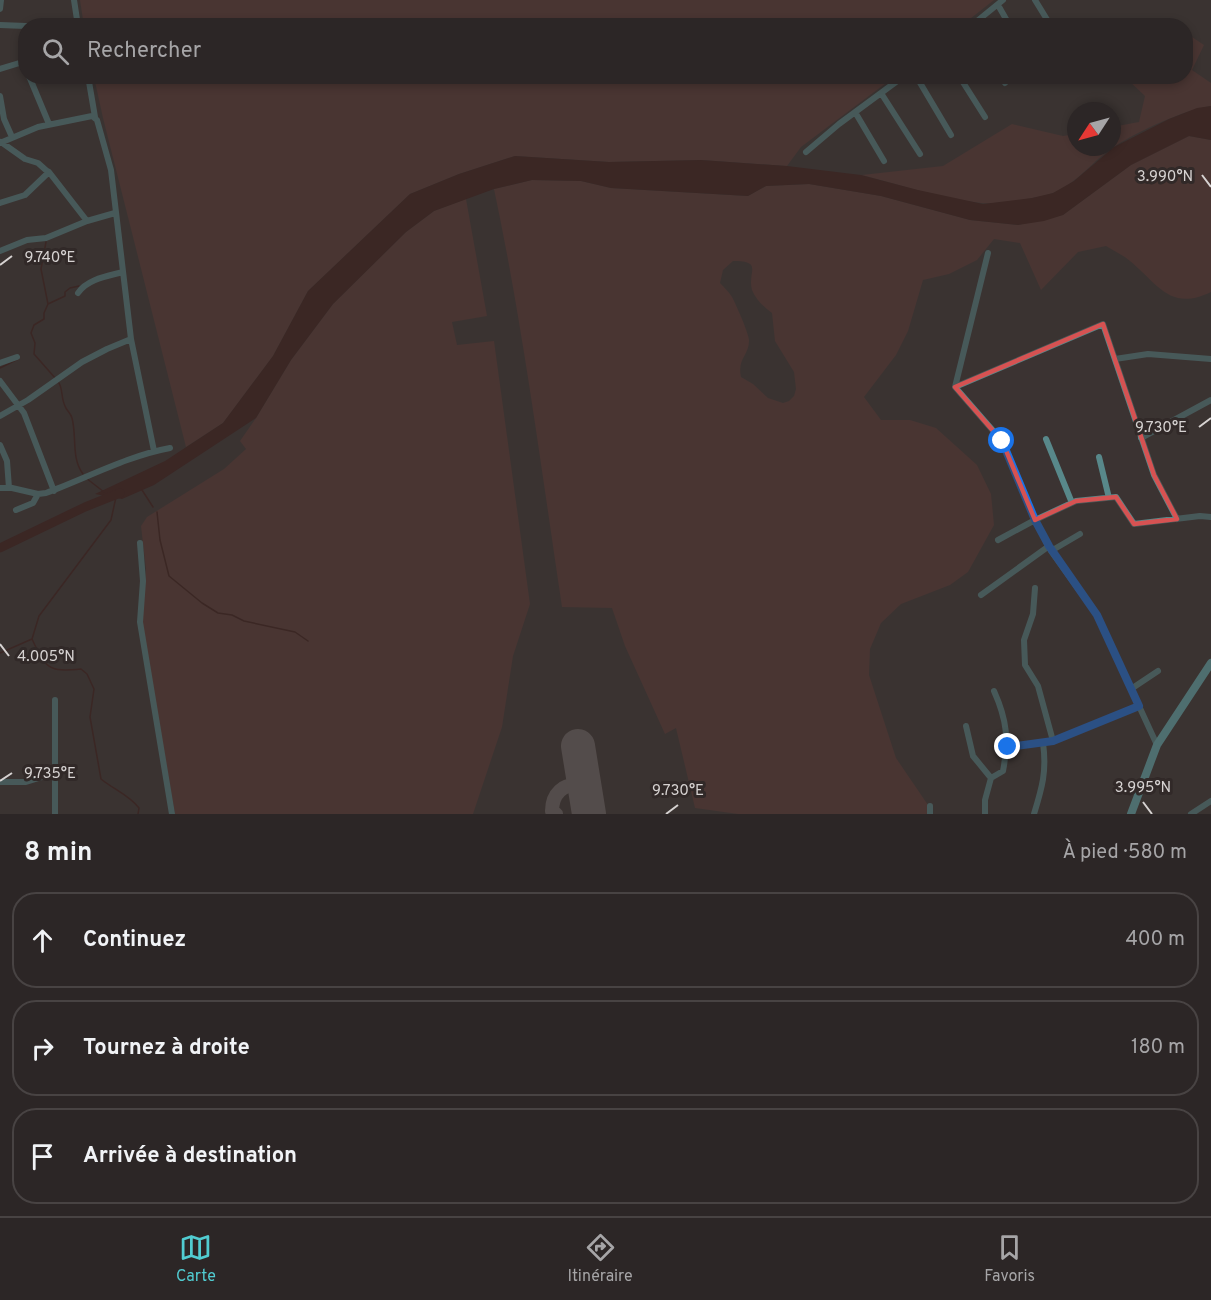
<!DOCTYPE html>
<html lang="fr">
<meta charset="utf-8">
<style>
:root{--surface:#2c2626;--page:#342e2e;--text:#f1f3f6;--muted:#a6a5a7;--line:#484343;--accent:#51ccd1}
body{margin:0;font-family:Overpass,sans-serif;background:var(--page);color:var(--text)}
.compass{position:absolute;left:1067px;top:102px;width:54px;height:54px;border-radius:50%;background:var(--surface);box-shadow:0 3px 9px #0003;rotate:234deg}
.stop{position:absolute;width:18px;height:18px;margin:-14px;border:4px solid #1a73e8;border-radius:50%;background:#fff}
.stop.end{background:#1a73e8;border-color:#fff;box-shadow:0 2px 6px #0008}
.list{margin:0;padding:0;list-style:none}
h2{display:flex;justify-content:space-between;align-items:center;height:78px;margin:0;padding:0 24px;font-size:26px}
h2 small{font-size:20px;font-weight:400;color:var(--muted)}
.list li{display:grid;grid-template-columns:39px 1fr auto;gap:18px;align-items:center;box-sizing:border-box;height:96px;margin:0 12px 12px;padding:0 12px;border:2px solid var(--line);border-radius:24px}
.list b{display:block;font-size:22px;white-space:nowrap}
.list em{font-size:20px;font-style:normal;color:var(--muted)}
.icon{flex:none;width:33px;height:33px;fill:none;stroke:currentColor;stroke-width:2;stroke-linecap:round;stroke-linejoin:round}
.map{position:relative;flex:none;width:1211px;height:814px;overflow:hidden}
.search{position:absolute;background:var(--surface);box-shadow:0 3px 9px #0003;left:18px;right:18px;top:18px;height:66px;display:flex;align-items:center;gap:15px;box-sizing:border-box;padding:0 21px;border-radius:24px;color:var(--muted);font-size:22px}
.sheet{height:402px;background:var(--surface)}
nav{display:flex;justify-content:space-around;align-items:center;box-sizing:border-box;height:84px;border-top:2px solid var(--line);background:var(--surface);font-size:16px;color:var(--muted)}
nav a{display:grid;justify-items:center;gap:3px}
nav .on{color:var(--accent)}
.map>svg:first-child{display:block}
.green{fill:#5b3934;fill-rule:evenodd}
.water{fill:#3c1915}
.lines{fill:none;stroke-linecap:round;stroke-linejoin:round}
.stream{stroke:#3c1915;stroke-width:1.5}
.river{stroke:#3c1915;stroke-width:9}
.taxiway{stroke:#726c6a;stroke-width:14}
.runway{stroke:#726c6a;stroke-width:34}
.minor{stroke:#58888a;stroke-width:6}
.secondary{stroke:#66b7ba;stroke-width:8}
.route{stroke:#1a73e8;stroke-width:8}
.marked{fill:none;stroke:#d65252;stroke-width:4.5;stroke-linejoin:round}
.ticks{fill:none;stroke:#d6d2d1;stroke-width:2}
.ticks-label{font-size:15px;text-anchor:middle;fill:#d6d2d1;stroke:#312928;stroke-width:6;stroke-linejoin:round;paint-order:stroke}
</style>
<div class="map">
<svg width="1211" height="814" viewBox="0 0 1211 814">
<rect width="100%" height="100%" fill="#3b3332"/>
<path class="green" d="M80,0H994L961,26H84Z
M1186,33L1204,45L1192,70L1211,83V106C1181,111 1141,130 1115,146C1093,160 1078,183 1053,193C1040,198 995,205 981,203C941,199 901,185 862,175L943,166L1012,124L1063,136L1076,134V147H1112V127L1139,122L1145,96L1125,77L1186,76Z
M94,77H894L801,147L787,166L701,160L609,162L515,156L459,174L410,194L308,291L273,356L223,423L186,447L103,118Z
M1189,136L1211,140V292C1170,312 1158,284 1130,261C1123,255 1114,251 1106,246L1078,252L1041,290L1020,243L994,239L977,260L949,274L923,280L908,331L896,355L864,397L881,420H910L936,428L977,465L991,494L994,525L968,572L950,585L901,604L881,623L870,649L869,675L896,758L928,805L930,814H738L695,808L676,728L665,734L625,646L612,608L562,607C541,467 523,326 494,189L532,180L581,181L611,188L748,196L766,186L809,184L881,196L970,220L1018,225L1063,215L1131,165ZM733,261C764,261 747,272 752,290C756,300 764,307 772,313L775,341L794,372L796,389L794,396L789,401L783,403L768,398L753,384L741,377C737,359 749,355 749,341C750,336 735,302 732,297C729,292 724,287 720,283L723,270Z
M466,199L487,316L452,322L457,345L494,341L530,604L513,656L502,727L473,814H175L141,620L146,569L141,526L147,517L224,469L246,449L240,441L256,418L291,360L333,304L406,232L434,211Z"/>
<path class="water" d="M1211,106V140L1189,136L1131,165L1063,215L1044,221L1018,225L970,220L881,196L809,184L766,186L748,196L611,188L581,181L532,180L494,189L434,211L406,232L333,304L291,360L256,418L154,485L122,499L95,494L165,461L223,423L273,356L308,291L410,194L459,174L515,156L609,162L701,160L787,166L861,175L918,190L983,204L1032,198L1053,193L1074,181L1114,147L1169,119L1197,108Z"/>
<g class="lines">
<path class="stream" d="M46,242L41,269L48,304L44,313V319L34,325L31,333L35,343L34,354L56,379
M48,304L65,296V292L70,288L79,286
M0,368L18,359
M59,383C63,390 61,398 65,406C66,410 71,413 72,418C77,437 71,458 83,474
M86,478L104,492
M142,490L153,507
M116,497L111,520L39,616L32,639C46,669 48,672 81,669L87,674L94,689L90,717L101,779C113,789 129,795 139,808L138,814
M157,512L160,540L169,576L202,603L218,613L232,615L244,621L295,632L308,641
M0,653L32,639"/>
<path class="river" d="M0,548L85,507L120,493"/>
<path class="taxiway" d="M556,814L552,811C552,774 602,778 597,814"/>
<path class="runway" d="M578,746L589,814"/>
<path class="minor" d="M74,0L78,26
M1035,0L1051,26
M998,5L1010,26
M0,9L1,0
M0,25L26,26
M971,26L1003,0
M0,69L26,61
M29,76L49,124
M88,76L95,117
M916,76L951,135
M959,76L985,117
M1001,76L1005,83
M1041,76L1043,81
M1096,76L1100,80
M881,93L920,154
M0,96L4,119L12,137
M855,112L884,161
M1,142L25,159L38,163L48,172
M0,143L38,127L92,116L97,120L111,170L131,339L154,451
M806,152L839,124L904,76
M0,203L25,195L49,172L87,221
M0,251L27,240L46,238L87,221L115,213
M988,253L955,387L1002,441L1035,520L1051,551L1097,615L1157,745
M78,293C87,279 108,276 123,272
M1115,359L1148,354L1211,359
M0,363L17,357
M0,381L24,413L54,491
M955,387L1103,324L1154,475L1177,519
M0,416L28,400L82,362L107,349L131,339
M1141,438L1211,400
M1046,439L1072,503
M0,445L7,461L9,488
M1099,457L1109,498
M0,488H12L38,494
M16,510L33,503L38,494L46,493C87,478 127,456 170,448
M998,540L1035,520L1076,501L1116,497L1134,524L1200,516L1211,517
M140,543L143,581L140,622L172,814
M1051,551L1080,534
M1035,588L1033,614L1024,640L1025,665L1038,686L1053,741
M981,595L1049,546
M1131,689L1158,671
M966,726L973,756L991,778L985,800V814
M1008,747L1053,741L1139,706
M991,778L1003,771C1009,740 1007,720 994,691
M0,782H26L55,773
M55,814V700
M930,814V806
M1034,814C1042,788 1047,771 1043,743
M1191,814L1211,801"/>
<path class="secondary" d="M1131,814L1157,745L1211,663"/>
</g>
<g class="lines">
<path class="route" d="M1002,441L1035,520L1049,546L1097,615L1139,706L1053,741L1008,747"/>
</g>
<path d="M0 0H1211V814H0ZM1103,324L1154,475L1177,519L1134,524L1116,497L1076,501L1035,520L1002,441L955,387Z" fill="#3b3332" fill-opacity=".55" fill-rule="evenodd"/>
<path class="marked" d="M1103,324L1154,475L1177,519L1134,524L1116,497L1076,501L1035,520L1002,441L955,387Z"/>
<path class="ticks" d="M1202,175L1211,187M0,265L12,256M1199,427L1211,418M0,644L9,656M0,781L12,773M1143,802L1152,814M666,814L678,805"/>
<g class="ticks-label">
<text x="1165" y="181">3.990°N</text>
<text x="50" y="262">9.740°E</text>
<text x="1161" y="432">9.730°E</text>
<text x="46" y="661">4.005°N</text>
<text x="50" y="778">9.735°E</text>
<text x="1143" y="792">3.995°N</text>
<text x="678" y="795">9.730°E</text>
</g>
</svg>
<svg class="compass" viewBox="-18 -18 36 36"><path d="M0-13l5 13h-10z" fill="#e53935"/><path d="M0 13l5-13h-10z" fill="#a6a5a7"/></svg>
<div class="stop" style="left:1002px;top:441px"></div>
<div class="stop end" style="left:1008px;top:747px"></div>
<div class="search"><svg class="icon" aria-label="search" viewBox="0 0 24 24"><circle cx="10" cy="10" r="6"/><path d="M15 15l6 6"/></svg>Rechercher</div>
</div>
<section class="sheet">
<h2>8 min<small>À pied · 580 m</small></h2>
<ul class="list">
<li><svg class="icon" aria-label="ahead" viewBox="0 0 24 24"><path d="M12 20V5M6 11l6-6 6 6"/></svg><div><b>Continuez</b></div><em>400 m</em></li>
<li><svg class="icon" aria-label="right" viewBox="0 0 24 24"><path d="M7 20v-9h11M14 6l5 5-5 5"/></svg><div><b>Tournez à droite</b></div><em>180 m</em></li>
<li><svg class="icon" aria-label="arrive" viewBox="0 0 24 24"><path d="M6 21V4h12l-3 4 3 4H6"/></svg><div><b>Arrivée à destination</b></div></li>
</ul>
</section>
<nav>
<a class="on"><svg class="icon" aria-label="map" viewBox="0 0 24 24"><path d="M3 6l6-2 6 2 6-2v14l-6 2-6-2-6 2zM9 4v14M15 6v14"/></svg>Carte</a>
<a><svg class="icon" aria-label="directions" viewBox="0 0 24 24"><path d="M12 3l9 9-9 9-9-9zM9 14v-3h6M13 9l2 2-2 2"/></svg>Itinéraire</a>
<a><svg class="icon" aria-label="saved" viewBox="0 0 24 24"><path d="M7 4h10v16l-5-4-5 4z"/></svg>Favoris</a>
</nav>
